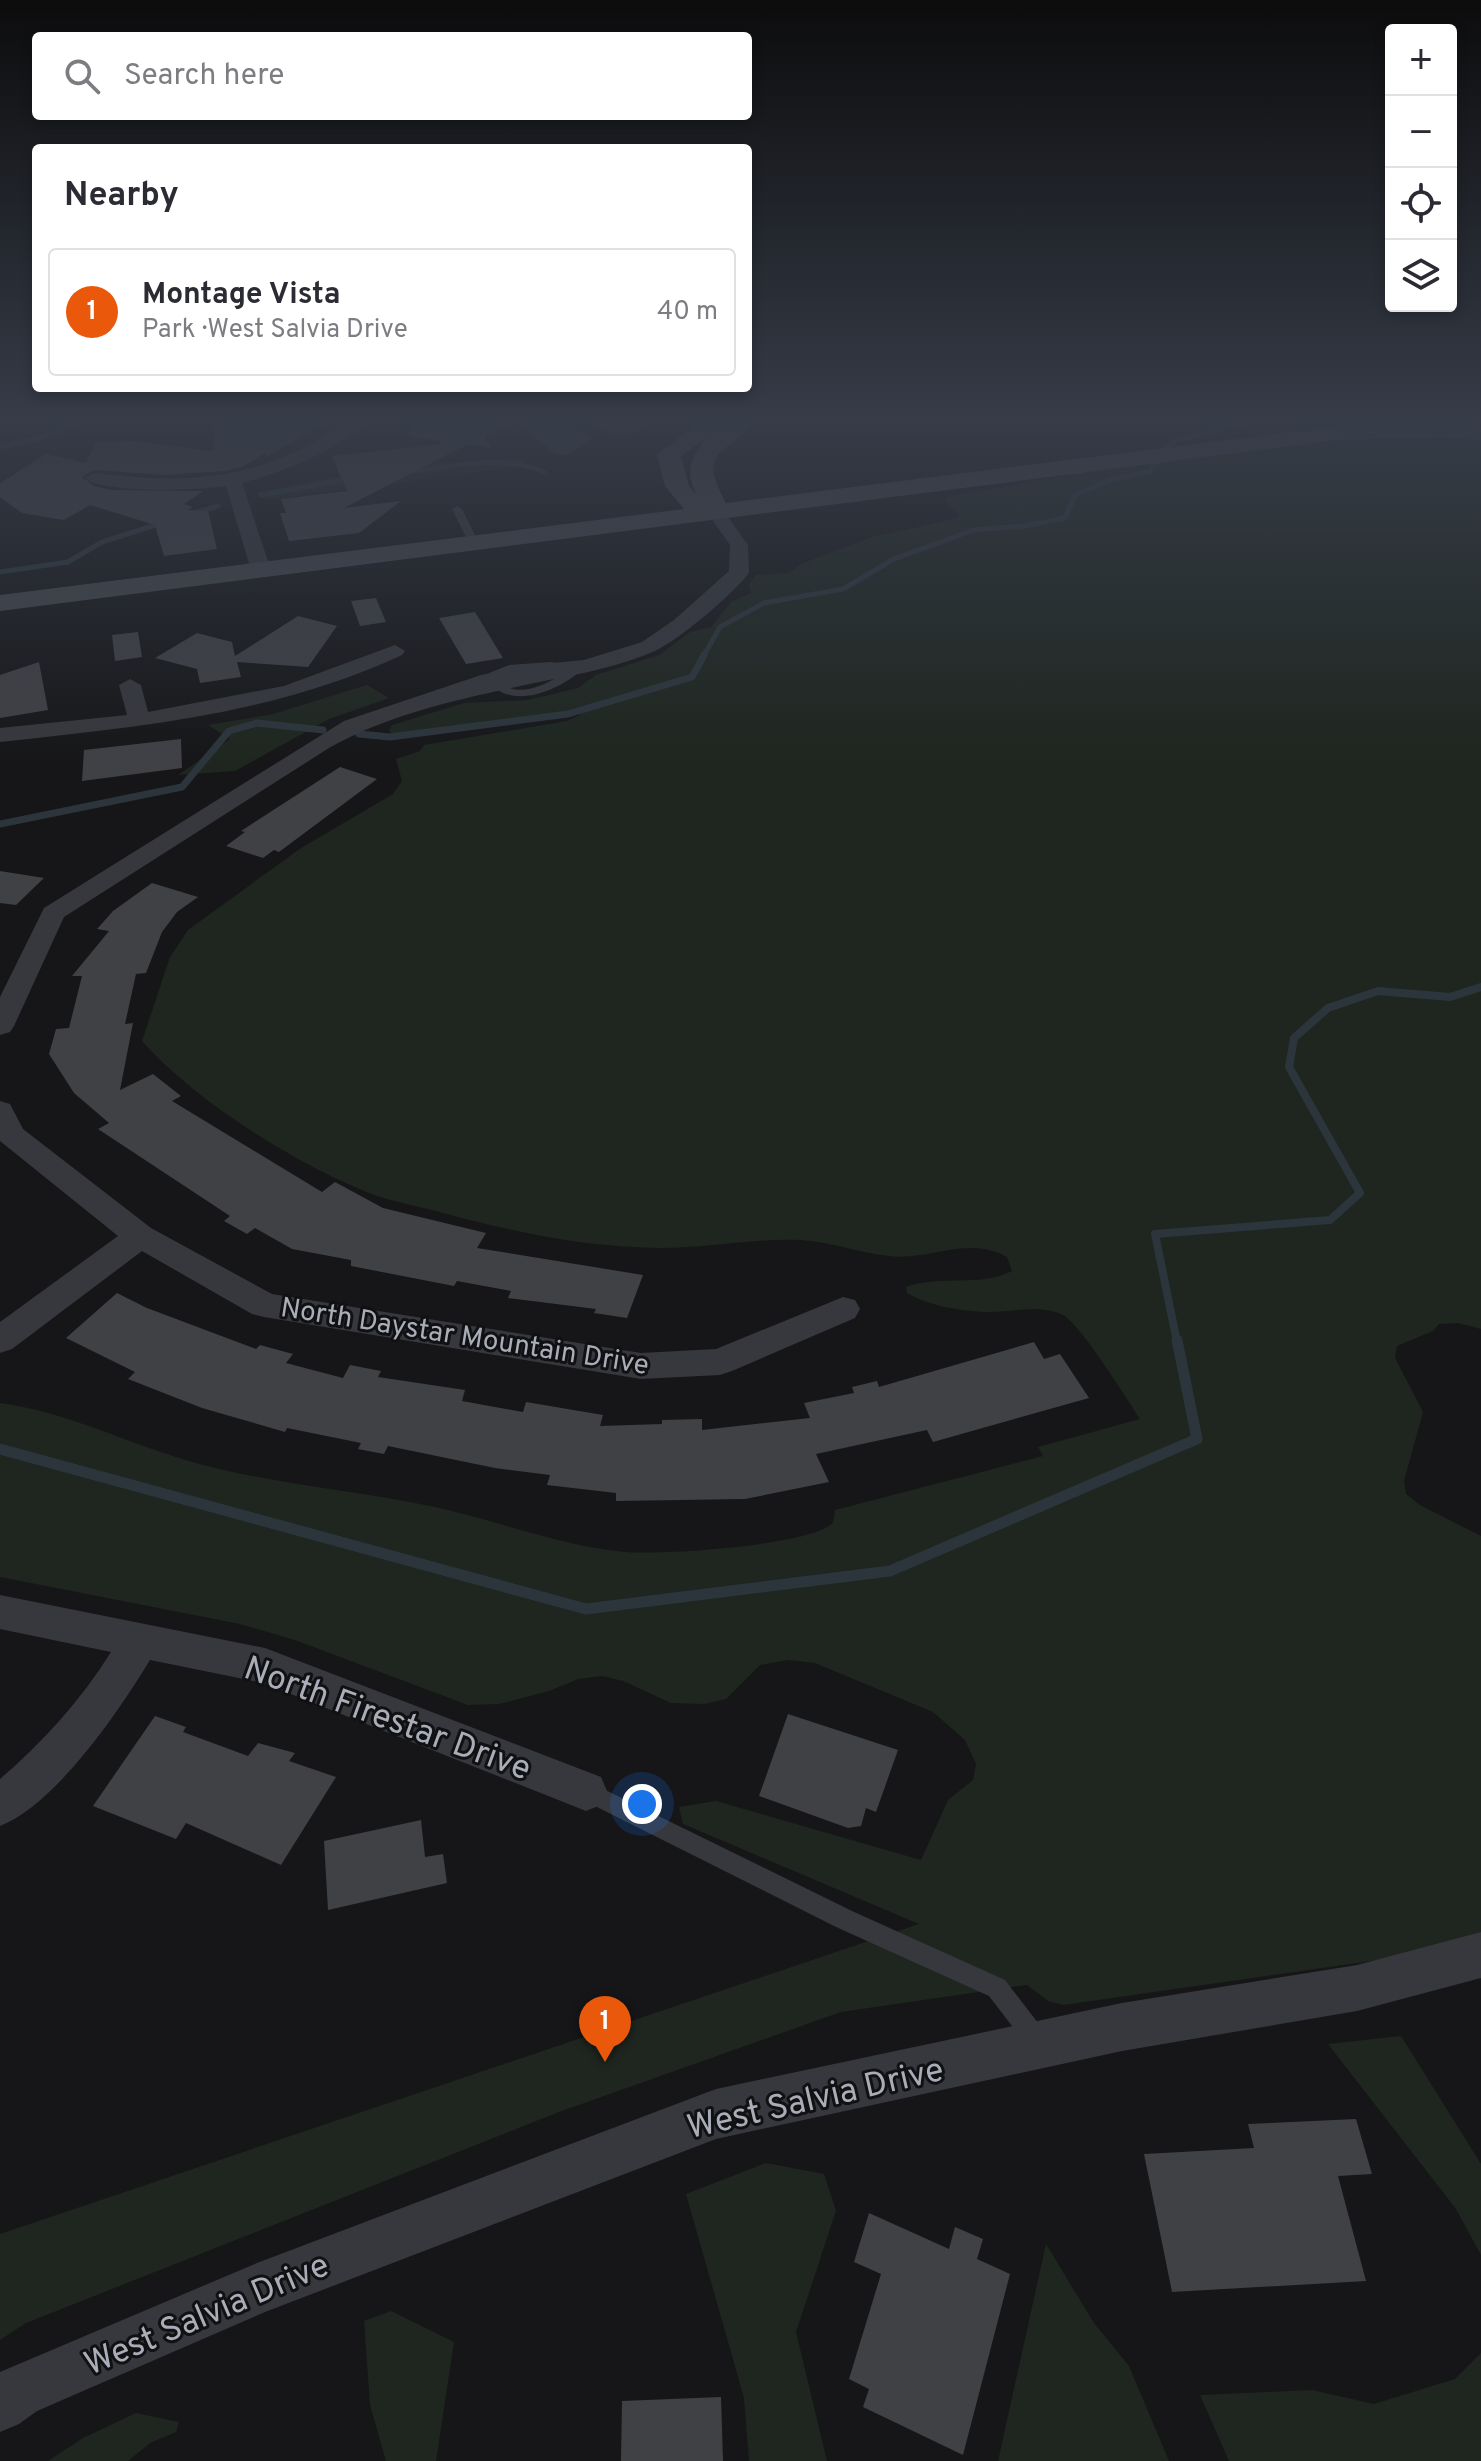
<!DOCTYPE html>
<meta charset="utf-8">
<style>
:root{--surface:#fff;--page:#f2f2f3;--text:#2b2b33;--muted:#7c7c81;--line:#e1e1e2;--accent:#ea580c}
body{margin:0;font-family:Overpass,sans-serif;background:var(--page);color:var(--text)}
.controls{position:absolute;right:24px;top:24px;display:grid;overflow:hidden;border-radius:8px;box-shadow:0 4px 12px #0003}
.controls button{width:72px;height:72px;display:grid;place-items:center;padding:0;border:0;border-bottom:2px solid var(--line);background:var(--surface);color:var(--text);font:40px sans-serif}
.you{position:absolute;left:642px;top:1804px;width:28px;height:28px;margin:-20px;border:6px solid #fff;border-radius:50%;background:#1a73e8;box-shadow:0 0 0 12px #1a73e833}
.badge{display:grid;place-items:center;width:52px;height:52px;border-radius:50%;background:var(--accent);color:#fff;font-size:26px;font-weight:700}
.pin{position:absolute;translate:-50% -66px;filter:drop-shadow(0 2px 4px #0008)}
.pin::after{content:'';position:absolute;top:42px;width:28px;height:24px;background:inherit;clip-path:polygon(0 0,100% 0,50% 100%)}
.list{margin:0;padding:0;list-style:none}
h2{display:flex;justify-content:space-between;align-items:center;height:104px;margin:0;padding:0 32px;font-size:34px}
h2 small{font-size:26px;font-weight:400;color:var(--muted)}
.list li{display:grid;grid-template-columns:52px 1fr auto;gap:24px;align-items:center;box-sizing:border-box;height:128px;margin:0 16px 16px;padding:0 16px;border:2px solid var(--line);border-radius:8px}
.list b{display:block;font-size:30px;white-space:nowrap}
.list p{margin:0;font-size:26px;white-space:nowrap;color:var(--muted)}
.list em{font-size:26px;font-style:normal;color:var(--muted)}
.icon{flex:none;width:44px;height:44px;fill:none;stroke:currentColor;stroke-width:2;stroke-linecap:round;stroke-linejoin:round}
.map{position:relative;flex:none;width:1481px;height:2461px;overflow:hidden}
.search{position:absolute;background:var(--surface);box-shadow:0 4px 12px #0003;left:32px;top:32px;width:720px;height:88px;display:flex;align-items:center;gap:20px;box-sizing:border-box;padding:0 28px;border-radius:8px;color:var(--muted);font-size:30px}
.panel{position:absolute;background:var(--surface);box-shadow:0 4px 12px #0003;left:32px;top:144px;width:720px;height:248px;border-radius:8px}
.map>svg:first-child{display:block}
.green{fill:#1e261f}
.lines{fill:none;stroke-linecap:round;stroke-linejoin:round}
.stream-far3{stroke:#2c353c;stroke-width:5}
.stream-far2{stroke:#2c353c;stroke-width:7}
.stream-far1{stroke:#2c353c;stroke-width:8}
.stream{stroke:#2c353c;stroke-width:11}
.building{fill:#404145}
.lane{fill:#37383d;fill-rule:evenodd}
.street{fill:#37383d;fill-rule:evenodd}
.secondary{fill:#45474d;fill-rule:evenodd}
.labels{text-anchor:middle;stroke-width:6;stroke-linejoin:round;paint-order:stroke}
.street-label{font-size:28px;fill:#a8adb8;stroke:#111113}
.near-street-label{font-size:34px;fill:#a8adb8;stroke:#111113}
</style>
<div class="map">
<svg width="1481" height="2461" viewBox="0 0 1481 2461">
<rect width="100%" height="100%" fill="#161618"/>
<path class="green" d="M1423,435L1481,437V1329L1458,1323L1439,1324L1433,1331L1397,1346L1395,1358L1423,1412L1404,1481L1406,1494L1420,1505L1481,1536V1932L1462,1941L1378,1960L1063,2005L1048,2001L1027,1985L841,2012L559,2112L26,2323L0,2340V2234L919,1924L683,1824L679,1807L716,1801L921,1860L948,1800L973,1780L976,1764L965,1740L933,1712L815,1663L788,1660L760,1665L726,1699L704,1704L671,1703L623,1681L602,1676L578,1679L549,1691L499,1704L468,1705L295,1640L240,1624L0,1577V1403C69,1412 130,1445 196,1463C272,1484 353,1490 430,1506C494,1519 559,1546 625,1552C661,1555 809,1546 833,1523L835,1510L1043,1456L1038,1447L1140,1419C1127,1399 1081,1325 1063,1315C1042,1304 1013,1312 990,1312C965,1312 929,1306 907,1293L906,1287C941,1274 979,1288 1012,1271L1007,1257C967,1235 931,1261 889,1256C860,1253 832,1242 801,1240C755,1238 708,1248 662,1248C586,1248 508,1231 436,1211C417,1206 396,1202 377,1196C301,1168 195,1101 142,1041L170,957L188,930L301,848L393,794L402,781L396,759L420,751L424,745L567,721L580,715L577,712C515,724 455,736 392,734L389,731L392,725L464,703L528,700L578,688L596,675L659,655L690,632L711,627L731,602L751,593L749,584L756,575L789,573L801,564L869,538L957,518L959,514L944,500L948,497L1080,473L1328,441Z
M519,458L525,466L265,500L263,492L319,479Z
M367,685L389,698L329,719L235,771L178,775L230,739L208,725L273,714Z
M1401,2036L1481,2164V2255L1456,2209L1328,2044Z
M766,2163L824,2174L836,2211L796,2332L827,2461H749L744,2398L686,2194Z
M1046,2244L1094,2323L1129,2366L1169,2461H998Z
M391,2311L454,2342L436,2461H386L370,2405L364,2321Z
M1481,2353V2461H1229L1200,2395L1312,2390L1374,2404L1455,2379Z
M136,2413L179,2422L176,2432L150,2443L128,2461H48L83,2438Z"/>
<g class="lines">
<path class="stream-far3" d="M0,447L37,439L78,421
M1165,448L1178,440L1249,421
M401,473C447,467 500,453 544,472
M261,495L351,479
M191,514L218,506
M0,572L68,562L102,542L165,522
M703,657L720,627L764,603L843,589L894,559L973,530L1025,526L1065,518L1075,495L1108,481L1150,471L1157,461"/>
<path class="stream-far2" d="M359,734L390,737L568,714L692,677L704,655
M0,824L182,787L229,731L257,723L323,730"/>
<path class="stream-far1" d="M1177,1342L1155,1234L1330,1220L1360,1193L1289,1067L1294,1038L1328,1008L1378,991L1450,997L1481,987"/>
<path class="stream" d="M0,1449L586,1609L890,1571L1197,1439L1177,1340"/>
</g>
<path class="building" d="M215,421H328L267,457L265,453L244,466L226,471L163,475L94,470L82,477L94,486L111,490L203,491L184,504L193,507L188,510L208,511L217,549L164,556L155,525L90,505L64,520L22,513L0,497V483L46,454L86,463L96,442L135,441L213,451Z
M410,421H513L484,436L491,448L468,444L344,508L401,501L359,533L289,541L280,513H286L281,499L347,491L332,456L441,444L439,440L409,436Z
M517,421H569L592,439L567,455L554,453Z
M376,598L386,622L360,626L351,601Z
M475,612L503,658L466,664L439,618Z
M298,616L337,626L308,667L237,662L241,677L200,683L197,669L155,658L197,633L232,642L235,656Z
M138,632L142,657L115,661L112,635Z
M39,662L48,710L0,718V675Z
M181,739L182,768L82,781L84,750Z
M340,767L377,779L279,852L274,850L263,858L226,846L245,832L241,831Z
M0,871L44,878L16,905L0,903Z
M152,883L198,897L177,912L162,932L146,973L136,974L125,1024L133,1023L120,1090L153,1074L181,1096L172,1101L322,1192L335,1182L383,1208L486,1233L477,1248L643,1275L627,1318L594,1313L596,1309L508,1298L511,1291L457,1281L454,1286L351,1266V1260L292,1249L255,1228L247,1234L224,1221L230,1216L98,1129L109,1123L74,1093L49,1054L56,1029L69,1028L82,976H72L109,931L97,929L113,911Z
M117,1293L147,1308L256,1349L260,1345L293,1354L286,1363L343,1378L350,1365L381,1371L378,1377L465,1390L462,1401L523,1412L526,1402L603,1415L600,1426L662,1424V1420L702,1419V1430L810,1418L804,1403L854,1393L852,1387L877,1381L879,1387L1034,1342L1044,1359L1060,1354L1089,1398L933,1442L927,1430L816,1454L829,1482L745,1499L616,1501V1493L547,1485L550,1475L495,1468L388,1446L384,1454L358,1449L361,1443L287,1428L285,1432L202,1408L128,1379L135,1372L66,1338Z
M788,1714L898,1750L876,1812L866,1808L861,1826L848,1828L759,1796Z
M155,1716L186,1727L183,1732L248,1756L258,1743L295,1753L289,1761L336,1777L281,1865L186,1823L176,1839L93,1806Z
M421,1820L425,1857L443,1854L447,1883L328,1910L324,1841Z
M1356,2119L1372,2174L1338,2176L1366,2281L1172,2292L1144,2154L1254,2148L1248,2124Z
M869,2213L949,2249L955,2227L983,2239L977,2259L1010,2274L963,2455L863,2407L869,2389L849,2379L881,2274L854,2262Z
M721,2397L723,2461H621L622,2401Z"/>
<g class="lines">
<path class="lane" d="M457,506L462,509L479,543L477,545L469,543L452,509Z
M551,662L555,663V667L511,671L498,677L497,680C520,703 553,680 574,667L583,669C558,691 512,711 487,681L489,673L509,665Z
M587,1781L852,1911L1005,1980L1045,2032L1049,2040L1045,2048L1037,2052L1029,2048L989,1996L836,1927L579,1798L576,1791L579,1784Z"/>
<path class="street" d="M348,421H366C343,449 277,474 242,483L271,570L261,576L251,570L226,486C200,490 103,494 85,478L94,473C192,485 264,480 348,421Z
M591,421L621,424L652,421C637,438 606,438 591,421Z
M717,509L723,510L748,545L749,573C733,594 679,640 655,651C621,666 580,674 544,681C470,697 395,711 329,748L64,917L14,1026L10,1032L0,1035V997L44,908L344,721L481,675L530,665L584,660L642,642L674,620L729,571L730,545L708,514Z
M395,645L405,651L402,655C272,715 140,727 0,742V728L127,715L119,685L130,679L141,685L148,712L284,686Z
M0,1101L10,1104L23,1129L151,1228L272,1294L641,1353L716,1349L843,1297L855,1300L860,1309L855,1318L732,1371L720,1375L641,1379L264,1317L252,1314L142,1251L12,1349L0,1353V1322L118,1236L0,1141Z
M0,1595L265,1648L601,1777L607,1791L601,1805L586,1811L263,1683L150,1660C119,1711 56,1804 0,1826V1779C43,1742 81,1700 111,1652L0,1629Z
M1481,1932V1978L1357,2011L1122,2051L716,2139L265,2312L37,2411L19,2424L0,2432V2372L257,2263L716,2089L1122,2003L1357,1965Z"/>
<path class="secondary" d="M702,421H754C727,458 695,446 726,503L1338,426L1442,423L1481,426V440L1442,437L1338,440L0,611V595L684,509L665,486L657,454ZM715,432C693,450 682,469 697,495L689,486L681,456Z"/>
</g>
<linearGradient id="sky" x2="0" y2="1"><stop stop-color="#0c0c0d"/><stop offset="0.55" stop-color="#363c48"/><stop offset="1" stop-color="#363c48" stop-opacity="0"/></linearGradient>
<rect width="1481" height="765" fill="url(#sky)"/>
<g class="labels">
<g class="street-label">
<text transform="translate(465 1335) rotate(9)" y="10">North Daystar Mountain Drive</text>
</g>
<g class="near-street-label">
<text transform="translate(388 1717) rotate(20)" y="12">North Firestar Drive</text>
<text transform="translate(815 2097) rotate(-13)" y="12">West Salvia Drive</text>
<text transform="translate(206 2313) rotate(-23)" y="12">West Salvia Drive</text>
</g>
</g>
</svg>
<div class="controls">
<button>+</button>
<button>−</button>
<button><svg class="icon" aria-label="locate" viewBox="0 0 24 24"><circle cx="12" cy="12" r="6"/><path d="M12 2v4M12 18v4M2 12h4M18 12h4"/></svg></button>
<button><svg class="icon" aria-label="layers" viewBox="0 0 24 24"><path d="M12 4l9 5-9 5-9-5zM3 14l9 5 9-5"/></svg></button>
</div>
<div class="you"></div>
<div class="pin badge" style="left:605px;top:2062px">1</div>
<div class="search"><svg class="icon" aria-label="search" viewBox="0 0 24 24"><circle cx="10" cy="10" r="6"/><path d="M15 15l6 6"/></svg>Search here</div>
<section class="panel">
<h2>Nearby<small></small></h2>
<ul class="list">
<li><span class="badge">1</span><div><b>Montage Vista</b><p>Park · West Salvia Drive</p></div><em>40 m</em></li>
</ul>
</section>
</div>
